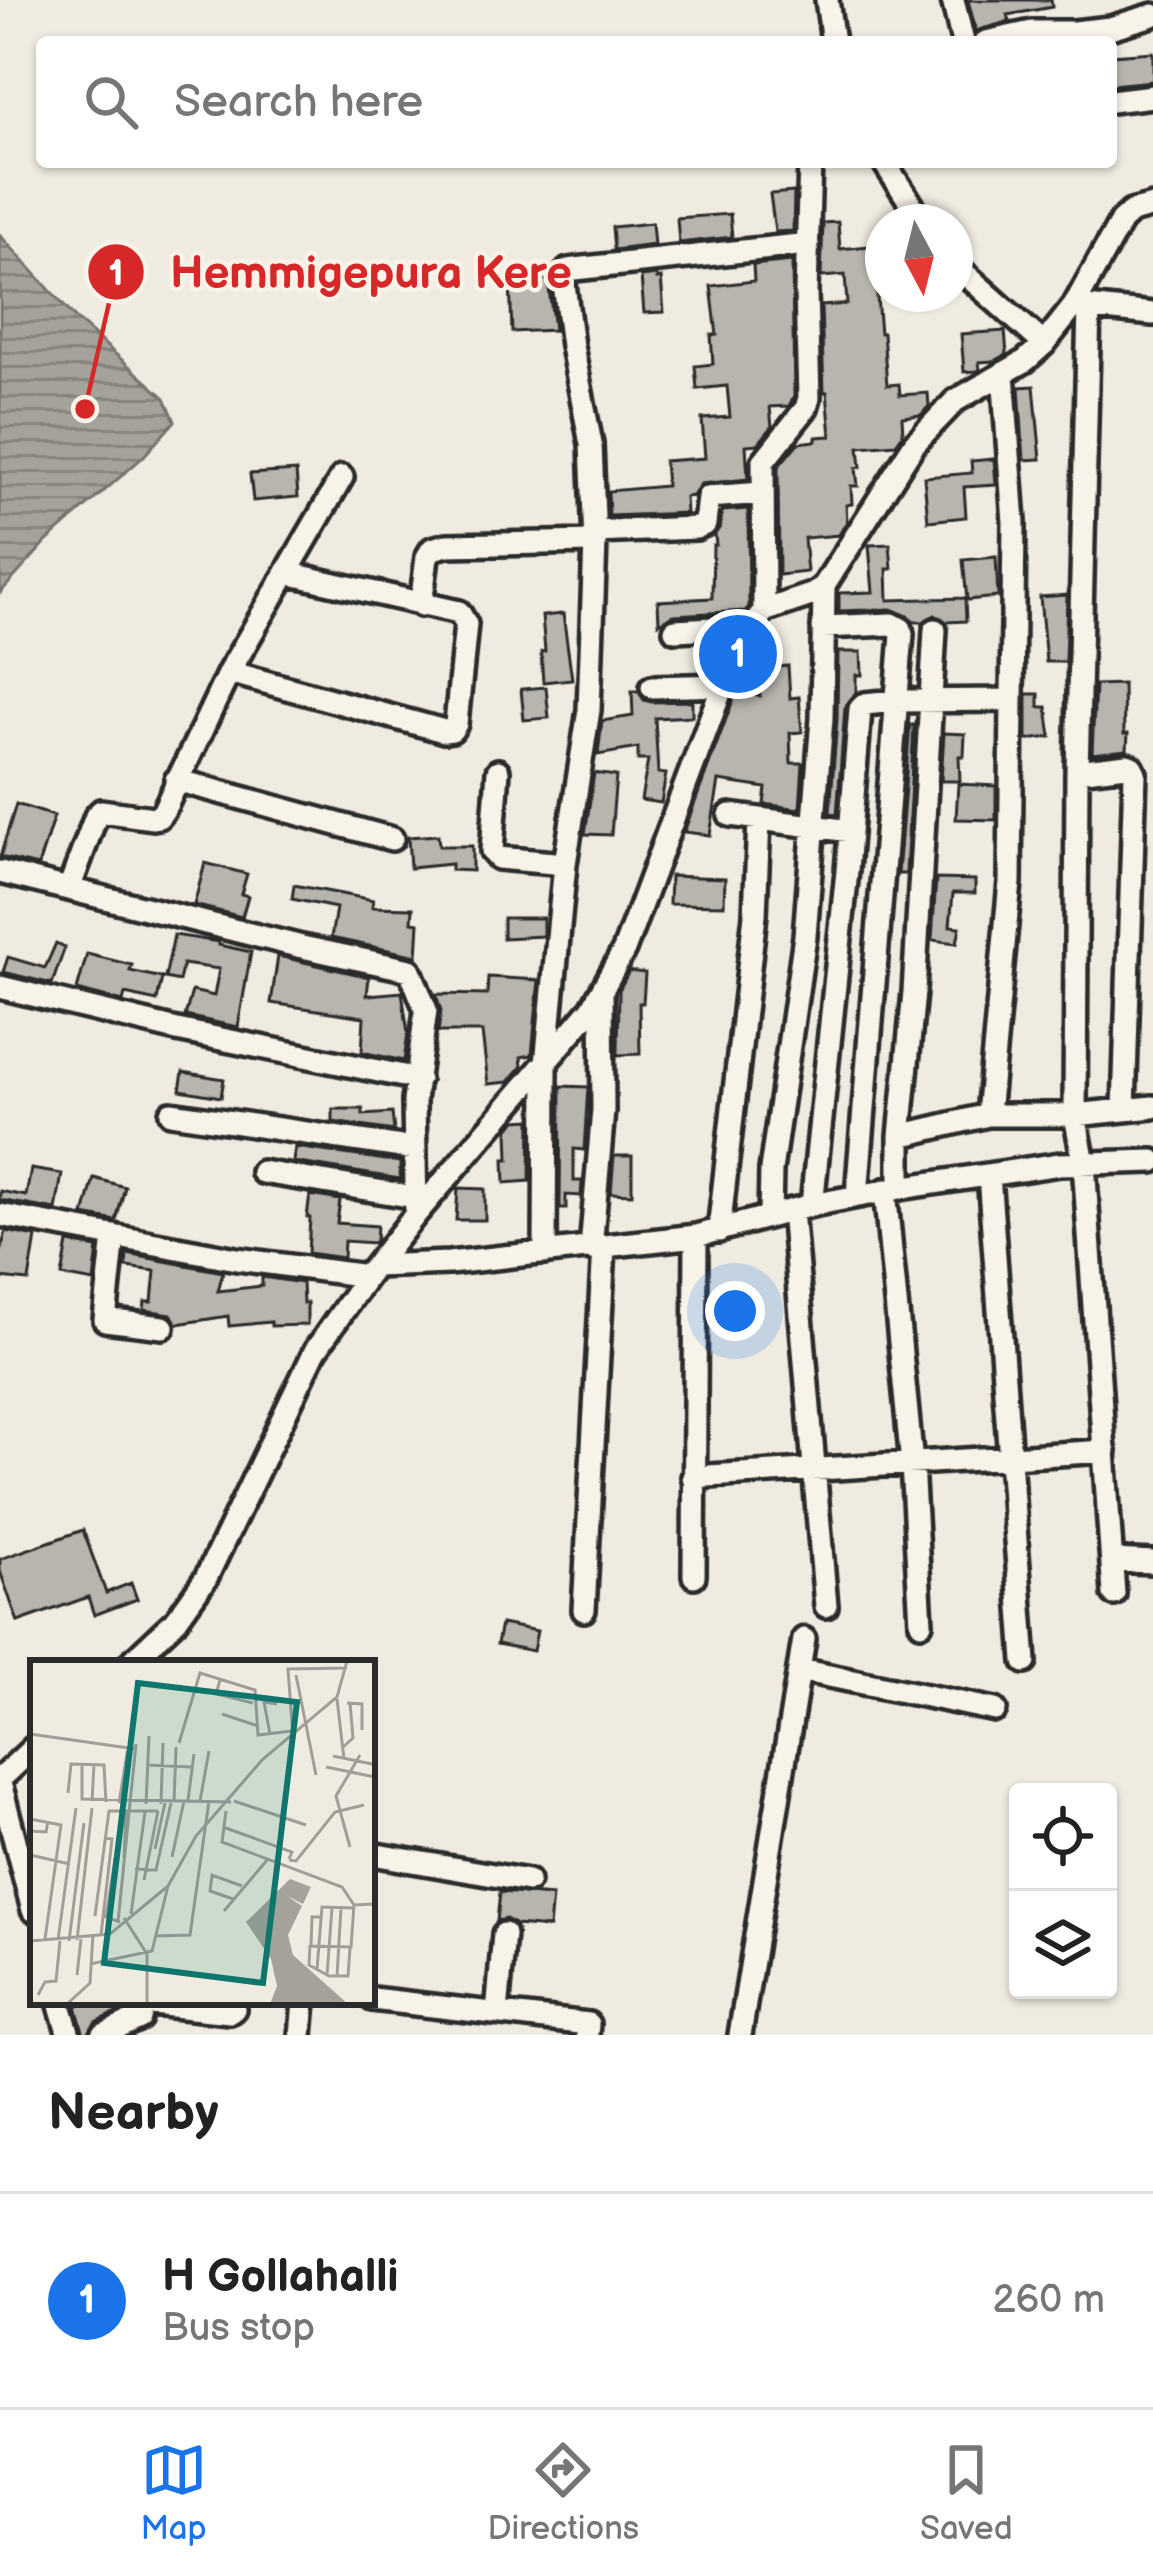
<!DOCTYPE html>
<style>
:root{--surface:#fff;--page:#f2f2f2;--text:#222;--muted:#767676;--line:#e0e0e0;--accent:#1a73e8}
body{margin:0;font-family:"Balsamiq Sans",sans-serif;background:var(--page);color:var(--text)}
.controls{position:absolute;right:36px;bottom:36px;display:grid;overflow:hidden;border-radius:12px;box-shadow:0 3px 9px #0004}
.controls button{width:108px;height:108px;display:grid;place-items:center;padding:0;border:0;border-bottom:3px solid var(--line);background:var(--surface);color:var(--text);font:60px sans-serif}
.compass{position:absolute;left:865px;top:204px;width:108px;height:108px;border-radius:50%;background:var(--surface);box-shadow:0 3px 9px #0004;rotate:173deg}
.you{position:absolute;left:735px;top:1311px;width:42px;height:42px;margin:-30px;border:9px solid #fff;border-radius:50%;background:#1a73e8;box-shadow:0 0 0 18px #1a73e833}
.badge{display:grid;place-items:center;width:78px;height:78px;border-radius:50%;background:var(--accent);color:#fff;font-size:39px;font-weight:700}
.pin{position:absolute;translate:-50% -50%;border:6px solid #fff;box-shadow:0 3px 12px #0006}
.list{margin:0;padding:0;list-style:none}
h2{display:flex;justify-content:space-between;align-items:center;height:156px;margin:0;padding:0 48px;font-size:51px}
h2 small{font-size:39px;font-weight:400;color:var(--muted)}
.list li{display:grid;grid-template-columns:78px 1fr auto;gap:36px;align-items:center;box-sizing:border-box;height:216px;padding:0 48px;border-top:3px solid var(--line)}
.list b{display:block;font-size:45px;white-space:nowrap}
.list p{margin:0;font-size:39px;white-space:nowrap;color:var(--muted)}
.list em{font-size:39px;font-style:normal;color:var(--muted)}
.icon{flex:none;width:66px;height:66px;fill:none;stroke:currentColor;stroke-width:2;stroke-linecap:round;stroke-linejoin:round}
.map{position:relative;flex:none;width:1153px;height:2035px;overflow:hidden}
.search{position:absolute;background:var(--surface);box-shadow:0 3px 9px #0004;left:36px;right:36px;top:36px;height:132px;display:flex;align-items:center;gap:30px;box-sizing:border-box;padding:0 42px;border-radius:12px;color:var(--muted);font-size:45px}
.sheet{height:372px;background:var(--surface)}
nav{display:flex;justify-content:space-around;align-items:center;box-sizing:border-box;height:168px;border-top:3px solid var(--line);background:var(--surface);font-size:33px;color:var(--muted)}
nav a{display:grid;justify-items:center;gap:6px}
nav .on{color:var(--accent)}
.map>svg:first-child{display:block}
.water{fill:url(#water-rules);stroke:#74726e;stroke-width:3}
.building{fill:#b8b5ae;stroke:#2b2b2b;stroke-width:3}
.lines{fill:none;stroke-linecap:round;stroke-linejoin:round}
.minor-casing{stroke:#2b2b2b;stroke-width:30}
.minor{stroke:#f7f3e8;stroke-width:21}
.inset-road{fill:none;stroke:#a19e98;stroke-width:3}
.view{fill:#0f766e;fill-opacity:0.15;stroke:#0f766e;stroke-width:6}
.inset-edge{fill:none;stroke:#2b2b2b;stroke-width:6}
.leader{fill:none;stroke:#d62828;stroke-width:4.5}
.callout-dot{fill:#d62828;stroke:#f7f3e8;stroke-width:4.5}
.mark-label{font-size:36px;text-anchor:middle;font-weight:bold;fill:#fff}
.callout-label{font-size:45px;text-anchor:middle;font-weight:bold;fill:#d62828;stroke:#f7f3e8;stroke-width:9;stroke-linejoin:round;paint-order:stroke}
</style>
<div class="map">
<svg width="1153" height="2035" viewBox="0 0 1153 2035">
<defs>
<pattern id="water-rules" width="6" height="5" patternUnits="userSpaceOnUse" patternTransform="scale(3)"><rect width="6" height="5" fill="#a4a29a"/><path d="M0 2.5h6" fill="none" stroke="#86847e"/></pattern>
</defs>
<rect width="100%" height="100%" fill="#efebe0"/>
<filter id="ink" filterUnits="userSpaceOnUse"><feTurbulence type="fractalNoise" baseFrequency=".00833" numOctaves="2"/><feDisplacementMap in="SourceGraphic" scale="24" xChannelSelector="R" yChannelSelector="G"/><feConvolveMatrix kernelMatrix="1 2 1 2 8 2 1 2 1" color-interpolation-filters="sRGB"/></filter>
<g filter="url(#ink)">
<path class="water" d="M0,235L76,319L165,398L175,421L143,457L47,541L0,593Z"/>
<path class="building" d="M968,0H1051L1052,7L1008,15L1010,21L976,31Z
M1153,52V81L1111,85V55Z
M794,192L793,231L775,232L770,194Z
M730,214L732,237L679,243L677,218Z
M838,222L840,249L870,246L873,285H876L880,333H883L887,385L899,384L900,395L928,393L929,406L921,415L902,417L903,434L896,444L859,447L861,467L856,468L858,486H851L852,504L846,505L847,521L839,535L804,538L807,572L779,575L778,467L798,443L816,441V437L831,436L827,392H824L821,306L847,304L845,275L821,277L823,223Z
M652,223L654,245L614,250L612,227Z
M792,261L794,396L789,406L770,407L772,427L758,444L746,445L748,479L701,484L693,496L685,497L686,513L609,516L608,491L666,486L664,461L705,458L702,419L730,417L727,386L697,389L695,366L713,364L711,335H717L711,286L754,281L753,265Z
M657,275V279L661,278L664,312L644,313L641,277Z
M548,280L554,330L512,332L510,281Z
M1005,331L1007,354L995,361L979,362L980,370L977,371L964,372L961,334Z
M1034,386L1041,459L1024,460L1019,387Z
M994,459L996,485L964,487L966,517L928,521L924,477L972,473L971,461Z
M296,471L298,497L253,501L250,474Z
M748,509L749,607L745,611L674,615L659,623L658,601L712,598L713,545H716L715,534L720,527L722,511Z
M890,544L892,569H887L888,600L965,598L966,621L947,622L935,615L923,622H914L908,616L891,609L839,611V593L873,592L869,545Z
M996,557L998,597L967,600L963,560Z
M1067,595L1065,662H1046L1040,597Z
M563,614L572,679L543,682L541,652L545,651L542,616Z
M838,652H861L862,675H856V692L845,708L837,814L830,813L837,719Z
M788,666L790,698L799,697L802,732L790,733L791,763H803L800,809L764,804L766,788L719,781L710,835L684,832L736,692L760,696L757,669Z
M1123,684L1124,734H1128L1127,750L1092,754L1095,685Z
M546,687L549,718L524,720L521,689Z
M632,691H638L644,700L651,702L692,701V716L655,718L658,773L666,774L661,803L641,800L648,760H638V748L598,755L602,721L633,716Z
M1027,694H1039V707H1047L1051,737L1027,740Z
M910,725H914L906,874H898Z
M944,733L965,734L964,756H959L960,781H941Z
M594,773L616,776L611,835L585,834Z
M958,784L996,786V820L956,819Z
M16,804L54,816L38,866L0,857Z
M438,835L439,846H472V871L451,870V864L410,868L408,837Z
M205,863L247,874L241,894L248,896L242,917L194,905Z
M670,876L725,878L724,905L669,904Z
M936,879L975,880V893H953L950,926L960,927L957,943L932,940Z
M294,885L373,900L372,907L413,908L412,922L419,923L417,956L331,938L336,908L292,899Z
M503,918H543V936L503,938Z
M174,935L219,942V945L251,952L238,1027L185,1016L192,991L214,996L219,969L183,964L179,981L165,978Z
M56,943L65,947L52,984L3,972L8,957L45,968Z
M87,954L132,965L130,971L162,978L157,1001L125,994L123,1002L77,990Z
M278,956L369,977L367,995L402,992L408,1033L404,1061L362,1052L364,1017L271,1003Z
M629,971L645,973L643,1003H639L640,1054L618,1055L619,990Z
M488,977L539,980L532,1055L521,1057L522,1066L509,1082L488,1084L482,1032H438L441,1011L436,994L487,995Z
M183,1072L224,1079L221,1097L180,1090Z
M561,1086L588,1087L584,1150L574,1149V1181H582L581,1196L566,1195V1209H560Z
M333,1109H363V1115L392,1113L394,1131L333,1122Z
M531,1119L530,1181L505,1183L504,1159H509L508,1130L516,1120Z
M295,1147L400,1162V1179L293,1162Z
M614,1156H632V1194L611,1193Z
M31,1169L62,1174L56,1210L0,1200V1191L26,1196Z
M94,1178L125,1187L116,1221L84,1215Z
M458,1188L485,1189V1220H456Z
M310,1195L340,1200L337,1223L377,1226L376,1240L374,1243L344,1241L343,1258L308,1253L310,1218L307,1217Z
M6,1231L36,1237L29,1281L0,1278V1256Z
M68,1243L98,1248L94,1282L62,1276Z
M127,1254L223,1272L218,1291L262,1286V1277L302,1283L303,1303H307V1325L271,1326V1322L229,1326L228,1316L177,1324L171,1314L144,1310L145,1302H152L155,1271L126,1267Z
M83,1530L106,1593L131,1583L137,1599L94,1615L88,1597L18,1622L0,1571V1559Z
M501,1624L537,1631L533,1651L497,1644Z
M500,1892L552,1896L549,1928L516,1925L506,1919L497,1921Z
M86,2002H128L127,2008L96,2022L88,2034L84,2035L76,2006Z"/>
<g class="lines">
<g class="minor-casing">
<path id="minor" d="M827,0L833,42
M953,0L963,42
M986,42L1032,32H1074L1110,28L1153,15
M1111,101L1153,96
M884,162L923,222
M955,265L1044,344
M1076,306L1153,314
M1089,307L1077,771L1075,1115L1084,1163L1114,1594
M594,532L696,528L705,524L708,497L763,493
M421,605L427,557L432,549L447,545L595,542
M764,611L763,462L806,408L809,398L806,292L810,162
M823,627L892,624L901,629L902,634L857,1196
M675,630L753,626
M229,672L444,731L452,730L456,724L466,624L459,612L287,573
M652,687L723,685
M498,771L492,851L498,858L565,864
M1077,771L1127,765L1132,767L1135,773L1124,1109
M176,780L392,839
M730,815L850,831
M0,872L302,947L410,970L426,1010L414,1101L416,1214
M69,889L96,816L101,811L153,818L159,817L164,810L229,672L342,477
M0,987L177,1030L418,1079
M171,1113L415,1149
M988,1115L1010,882L1014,522L1003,373
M900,1136L988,1115H1075L1153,1107
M262,1172L415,1197
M989,1175L1025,1662
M900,1188V1136L914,992L935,630
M885,1190L912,1464L921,1623
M812,1205L847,871L860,709L865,704L894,701L1011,700
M792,1210L826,1606
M0,1215L237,1259L367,1276
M770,1216L771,1170L805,936L822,718L824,586
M719,1231L755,915L759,820
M114,1236L105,1320L163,1327
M591,1249L603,1110L602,992
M545,1253L546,1064L565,864L589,710L595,542L591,444L572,346L563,276L568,270L575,269L808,244
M375,1266L449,1263L696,1236L812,1205L900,1188L1060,1164L1153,1161
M693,1477L1105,1451
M1112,1560L1153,1562
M694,1576L696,1236
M584,1610L604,1247
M130,1663L177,1619L206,1578L315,1351L367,1276L416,1214L592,1008L624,950L723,685L753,626L764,611L814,594L824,586L914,444L955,401L1025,361L1044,344L1074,306L1121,221L1131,212L1153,206
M800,1670L995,1710
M0,1779L33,1748
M0,1783L33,1910
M372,1854L528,1881
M372,1999L588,2024L587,2035
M59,2002L69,2035
M143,2003L230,2012L234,2009L231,2002
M497,2013L504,1934
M103,2035L140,2018L143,2002
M301,2035L304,2002
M740,2035L804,1639"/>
</g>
<use href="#minor" class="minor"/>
</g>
</g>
<g transform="translate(30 1660)">
<rect width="345" height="345" fill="#efebe0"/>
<path d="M260,219L281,227L273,244L257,236L272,246L258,275L263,295L318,344H240L247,326L241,299L216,262Z" fill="#a4a29a"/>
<path class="inset-road" d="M266,15L286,115M190,20L186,34L223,43M307,39L314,99M317,43L332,44V70M192,54L228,66M0,74L106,89M240,74L234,42L247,44M263,76L258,9L317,8M149,83L170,13L225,30L228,75L262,71M312,88L323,78L320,43M303,96L342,104M52,105V139L201,142M116,105L162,107M296,107L345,117M38,133L41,104L74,105L76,142M158,140L164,94M62,141L64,105M170,141L179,91M204,141L276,165M144,142L146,87M89,143L98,87M116,144L119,76M131,144L133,83M196,151L192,182L312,227L324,245L345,244M0,159L31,165L15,279M193,167L262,192L259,199M0,182L1,171L16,172L18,161M320,187L306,136L330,95M125,189L135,143M0,195L40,204M142,197L154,141M85,198L76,257L90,262M94,198L96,151M259,200L266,201L305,152L334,145M105,209L126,210L141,143M114,220L128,151M203,239L180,231L182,215L212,226M194,251L238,199M101,254L115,152M65,256L79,151H128M291,257H282L281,286L321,287L324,245M94,258L117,294V344M88,262L106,84M71,275L82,179L75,178M125,276L160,275L179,141M28,280L46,148M47,280L62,148M0,281L80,274L138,226L166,176L233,99L307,37L317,1M39,281L54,163M280,285L279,305L299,316H318L320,288M60,304L122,291L138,226M287,309L292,247L323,248M47,315L51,279M297,315L302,248M307,316L311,248M8,335L15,322L26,321L30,281M37,344L60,323L63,275"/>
<path class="view" d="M108,23L267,42L233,323L74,303Z"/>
<rect width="345" height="345" class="inset-edge"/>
</g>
<path class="leader" d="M85 409L116 272"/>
<g class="callout-dot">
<circle cx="85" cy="409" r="12"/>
<circle cx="116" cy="272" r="30"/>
</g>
<g class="mark-label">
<text x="116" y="285">1</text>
</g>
<g class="callout-label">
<text x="371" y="288">Hemmigepura Kere</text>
</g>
</svg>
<div class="controls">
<button><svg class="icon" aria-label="locate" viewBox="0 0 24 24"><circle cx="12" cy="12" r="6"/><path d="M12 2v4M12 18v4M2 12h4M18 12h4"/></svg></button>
<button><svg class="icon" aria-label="layers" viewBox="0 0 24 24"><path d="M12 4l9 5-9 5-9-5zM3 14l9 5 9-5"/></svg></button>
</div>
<svg class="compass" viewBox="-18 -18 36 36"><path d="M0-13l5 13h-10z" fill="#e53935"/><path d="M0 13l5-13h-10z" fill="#767676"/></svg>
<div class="you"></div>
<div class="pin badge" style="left:738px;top:654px">1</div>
<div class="search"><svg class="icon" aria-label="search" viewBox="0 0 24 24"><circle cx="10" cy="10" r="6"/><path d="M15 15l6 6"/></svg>Search here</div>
</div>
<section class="sheet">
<h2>Nearby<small></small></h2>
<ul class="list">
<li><span class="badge">1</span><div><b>H Gollahalli</b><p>Bus stop</p></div><em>260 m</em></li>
</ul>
</section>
<nav>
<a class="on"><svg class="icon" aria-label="map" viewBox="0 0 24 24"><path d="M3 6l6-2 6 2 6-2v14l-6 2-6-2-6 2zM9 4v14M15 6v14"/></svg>Map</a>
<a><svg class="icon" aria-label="directions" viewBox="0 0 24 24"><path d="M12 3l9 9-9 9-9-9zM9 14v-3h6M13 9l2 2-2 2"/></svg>Directions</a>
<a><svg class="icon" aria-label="saved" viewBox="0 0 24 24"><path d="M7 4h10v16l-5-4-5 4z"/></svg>Saved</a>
</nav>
